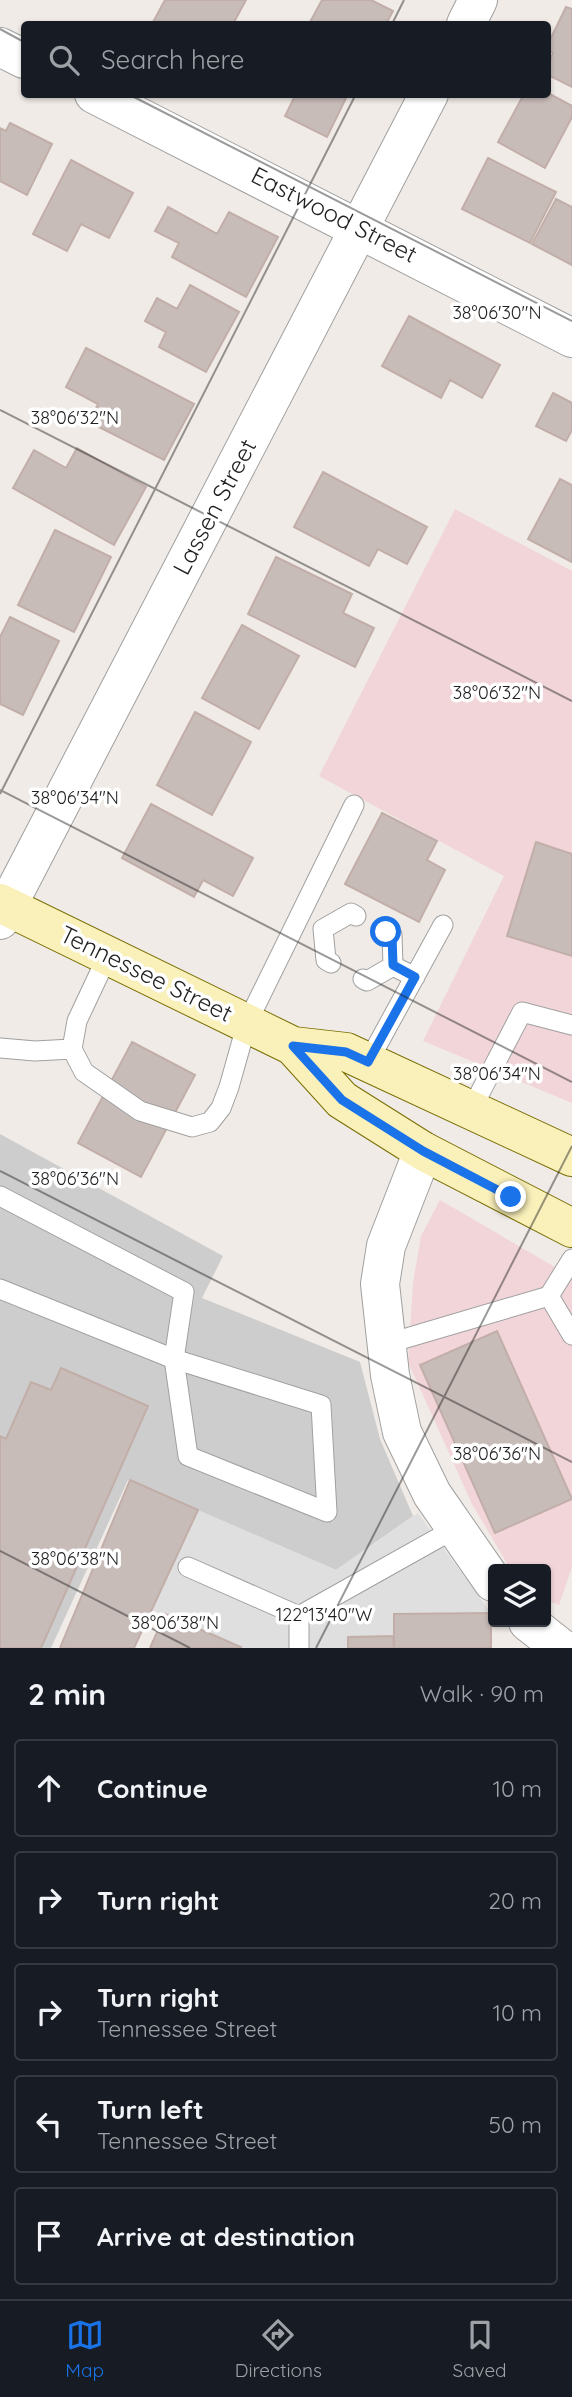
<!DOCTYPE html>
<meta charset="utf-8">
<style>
:root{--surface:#171b24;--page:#20242c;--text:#f1f3f6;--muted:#9ea1a6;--line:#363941;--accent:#1a73e8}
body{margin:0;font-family:Quicksand,sans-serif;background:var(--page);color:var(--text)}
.controls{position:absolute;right:21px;bottom:21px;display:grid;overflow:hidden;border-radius:7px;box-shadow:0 2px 5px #0004}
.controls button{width:63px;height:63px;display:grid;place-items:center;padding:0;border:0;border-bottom:2px solid var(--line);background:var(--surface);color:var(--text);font:35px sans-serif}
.stop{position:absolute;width:21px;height:21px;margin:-16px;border:5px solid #1a73e8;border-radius:50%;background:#fff}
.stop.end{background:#1a73e8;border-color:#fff;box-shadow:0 2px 7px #0008}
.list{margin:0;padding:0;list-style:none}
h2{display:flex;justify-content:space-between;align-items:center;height:91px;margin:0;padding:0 28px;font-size:30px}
h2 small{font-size:23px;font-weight:400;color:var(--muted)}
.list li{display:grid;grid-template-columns:46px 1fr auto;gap:21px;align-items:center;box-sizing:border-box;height:98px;margin:0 14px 14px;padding:0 14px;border:2px solid var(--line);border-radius:7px}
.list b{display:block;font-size:26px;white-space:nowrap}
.list p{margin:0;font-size:23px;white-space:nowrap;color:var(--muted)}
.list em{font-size:23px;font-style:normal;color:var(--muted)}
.icon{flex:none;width:38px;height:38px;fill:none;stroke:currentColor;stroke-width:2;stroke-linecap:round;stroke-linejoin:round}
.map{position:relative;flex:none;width:572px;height:1648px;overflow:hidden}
.search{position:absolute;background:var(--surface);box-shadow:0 2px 5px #0004;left:21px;right:21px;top:21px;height:77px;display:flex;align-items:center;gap:18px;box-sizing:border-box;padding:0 24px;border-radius:7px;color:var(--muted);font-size:26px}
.sheet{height:651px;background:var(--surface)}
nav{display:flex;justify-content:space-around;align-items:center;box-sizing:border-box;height:98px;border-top:2px solid var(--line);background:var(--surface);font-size:19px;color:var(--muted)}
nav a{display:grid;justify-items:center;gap:4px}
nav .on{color:var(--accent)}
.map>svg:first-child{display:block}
.commercial{fill:#f1d5d9}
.religious{fill:#cdcdcd}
.parking{fill:#dfdfdf}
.building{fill:#c8bcb9;stroke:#c2aea8;stroke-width:2}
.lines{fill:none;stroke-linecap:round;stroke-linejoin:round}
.service-casing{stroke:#a0a0a0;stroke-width:21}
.minor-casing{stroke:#a0a0a0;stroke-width:40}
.secondary-casing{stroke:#786e04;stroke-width:40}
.service{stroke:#fff;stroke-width:19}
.minor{stroke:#fff;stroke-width:38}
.secondary{stroke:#faf0ba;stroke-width:38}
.route{stroke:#1a73e8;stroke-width:9}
.ticks{fill:none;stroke:#1f1f1f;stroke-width:2;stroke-opacity:0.45}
.labels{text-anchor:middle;stroke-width:7;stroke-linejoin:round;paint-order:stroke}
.street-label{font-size:24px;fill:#1f1f1f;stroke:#fff}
.ticks-label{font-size:18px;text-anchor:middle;fill:#1f1f1f;stroke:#fff;stroke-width:7;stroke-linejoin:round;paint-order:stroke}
</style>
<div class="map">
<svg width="572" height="1648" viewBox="0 0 572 1648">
<rect width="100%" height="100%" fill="#f0ebe6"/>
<path class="commercial" d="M455,509L572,571V1103L423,1041L504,876L319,776Z
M440,1200L572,1277V1567L559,1605L546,1600V1569H513L508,1565L472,1504L408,1362L413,1283L421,1236Z"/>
<path class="religious" d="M0,1134L223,1256L202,1298L360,1362L380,1439L413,1516L336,1570L128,1480L51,1648H0Z"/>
<path class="parking" d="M198,1510L336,1570L418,1513L491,1613L394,1614L393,1636L348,1637V1648H240L151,1610Z"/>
<path class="building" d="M165,0H246L233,24H152Z
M322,0H371L393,11L386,24H309Z
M566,7L572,9V87L548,75V65L553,53L548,50V44Z
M548,93L572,106V117L545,168L498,142L524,94Z
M287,94H348L327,137L285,116L294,98Z
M10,123L52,144L27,195L0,181V128L6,131Z
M488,158L556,192L530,243L462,209Z
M71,160L133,193L109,238L81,224L67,251L33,234Z
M556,199L572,207V265L532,244Z
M168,207L217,234L229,212L278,237L246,297L172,257L179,243L155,231Z
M190,285L239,312L206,372L159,347L166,332L145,321L157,298L177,309Z
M409,316L500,365L482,398L450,380L441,398L382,366Z
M86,348L194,404L164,460L89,422L98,404L66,387Z
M553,393L572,403V430L566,441L536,426Z
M77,448L146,487L114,545L13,488L34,450L66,468Z
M323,472L427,527L407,564L378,549L369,566L294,527Z
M560,479L572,485V562L528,539Z
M55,530L111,557L74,632L18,605Z
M276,557L352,594L343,613L374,628L355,667L248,614Z
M10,617L59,641L23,715L0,704V637Z
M242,625L299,656L259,729L202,698Z
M195,712L251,742L212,815L157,785Z
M151,804L253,858L233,896L203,880L194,897L122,858Z
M382,813L437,841L427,860L445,870L419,922L345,884Z
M536,842L572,854V956L507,936Z
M132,1042L195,1075L141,1177L78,1143Z
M497,1331L572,1499L495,1533L420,1365Z
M61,1368L148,1406L41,1648H0V1436L6,1439L31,1382L51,1390Z
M130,1480L198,1510L134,1648H60Z
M491,1613V1648H394V1614Z
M165,1614L241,1647L240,1648H150Z
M393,1636L394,1648H348V1637Z"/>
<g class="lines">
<g class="service-casing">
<path id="service" d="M386,932L392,935L393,966
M108,955L77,1021L72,1049L84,1072L140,1111L192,1127L210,1122L221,1108L229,1087L247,1023L354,805
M331,963L326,960L323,929L351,913L356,916
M363,979L367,981L393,966L415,977
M0,1048L35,1051L72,1049
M368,1062L443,925
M471,1110L522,1012L572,1025
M0,1196L184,1292L174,1359L188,1456L327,1512L321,1405L174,1359L0,1289
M549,1296L572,1335
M386,1344L549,1296L572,1259
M188,1567L299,1616
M299,1648V1616L456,1528"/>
</g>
<g class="minor-casing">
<path id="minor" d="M466,24L478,0
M0,47L24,59
M94,94L572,338
M0,920L429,94
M423,1151L386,1246L380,1284L390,1375L402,1432L432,1494L493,1582
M528,1622L561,1648"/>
</g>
<g class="secondary-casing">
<path id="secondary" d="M0,903L293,1046L346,1052L572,1157
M293,1046L342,1100L423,1151L572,1228"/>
</g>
<use href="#service" class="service"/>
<use href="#minor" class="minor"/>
<use href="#secondary" class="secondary"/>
</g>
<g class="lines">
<path class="route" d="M386,932L392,935L393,965L415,977L368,1062L346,1052L293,1046L342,1100L423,1151L511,1197"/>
</g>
<path class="ticks" d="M392,24L404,0M0,29L24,42M128,94L572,321M0,410L572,701M0,790L572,1082M0,794L356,94M0,1171L572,1462M0,1551L190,1648M316,1648L572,1146"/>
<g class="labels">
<g class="street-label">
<text transform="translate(334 215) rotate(27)" y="8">Eastwood Street</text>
<text transform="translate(215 507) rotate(-62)" y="8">Lassen Street</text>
<text transform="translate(146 974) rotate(26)" y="8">Tennessee Street</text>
</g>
</g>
<g class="ticks-label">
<text x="497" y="319">38°06'30"N</text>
<text x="75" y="424">38°06'32"N</text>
<text x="497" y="699">38°06'32"N</text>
<text x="75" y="804">38°06'34"N</text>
<text x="497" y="1080">38°06'34"N</text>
<text x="75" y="1185">38°06'36"N</text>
<text x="497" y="1460">38°06'36"N</text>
<text x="75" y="1565">38°06'38"N</text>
<text x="324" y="1621">122°13'40"W</text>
<text x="175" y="1629">38°06'38"N</text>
</g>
</svg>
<div class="controls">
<button><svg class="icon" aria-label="layers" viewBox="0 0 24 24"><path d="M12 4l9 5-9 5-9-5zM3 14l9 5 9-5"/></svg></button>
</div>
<div class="stop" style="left:386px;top:932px"></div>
<div class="stop end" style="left:511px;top:1197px"></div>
<div class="search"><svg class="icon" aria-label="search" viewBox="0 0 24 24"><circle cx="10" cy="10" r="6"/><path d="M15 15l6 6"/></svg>Search here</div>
</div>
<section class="sheet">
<h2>2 min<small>Walk · 90 m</small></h2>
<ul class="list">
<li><svg class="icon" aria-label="ahead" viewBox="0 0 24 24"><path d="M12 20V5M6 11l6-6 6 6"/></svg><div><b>Continue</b></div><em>10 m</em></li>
<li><svg class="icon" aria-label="right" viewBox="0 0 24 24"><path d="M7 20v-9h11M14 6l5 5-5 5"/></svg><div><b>Turn right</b></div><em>20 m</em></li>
<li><svg class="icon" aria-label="right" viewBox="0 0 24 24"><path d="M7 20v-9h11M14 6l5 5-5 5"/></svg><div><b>Turn right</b><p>Tennessee Street</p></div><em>10 m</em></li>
<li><svg class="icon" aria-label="left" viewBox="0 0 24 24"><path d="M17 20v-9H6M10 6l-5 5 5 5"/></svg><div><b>Turn left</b><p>Tennessee Street</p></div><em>50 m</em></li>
<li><svg class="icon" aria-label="arrive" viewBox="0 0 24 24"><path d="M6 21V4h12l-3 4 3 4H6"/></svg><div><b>Arrive at destination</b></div></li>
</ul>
</section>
<nav>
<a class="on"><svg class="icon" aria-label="map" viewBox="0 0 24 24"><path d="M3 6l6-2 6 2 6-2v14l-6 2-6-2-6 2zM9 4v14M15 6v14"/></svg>Map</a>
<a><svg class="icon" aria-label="directions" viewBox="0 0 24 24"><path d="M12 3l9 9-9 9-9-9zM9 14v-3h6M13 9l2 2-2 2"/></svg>Directions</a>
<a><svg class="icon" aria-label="saved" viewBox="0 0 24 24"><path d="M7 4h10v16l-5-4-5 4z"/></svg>Saved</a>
</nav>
